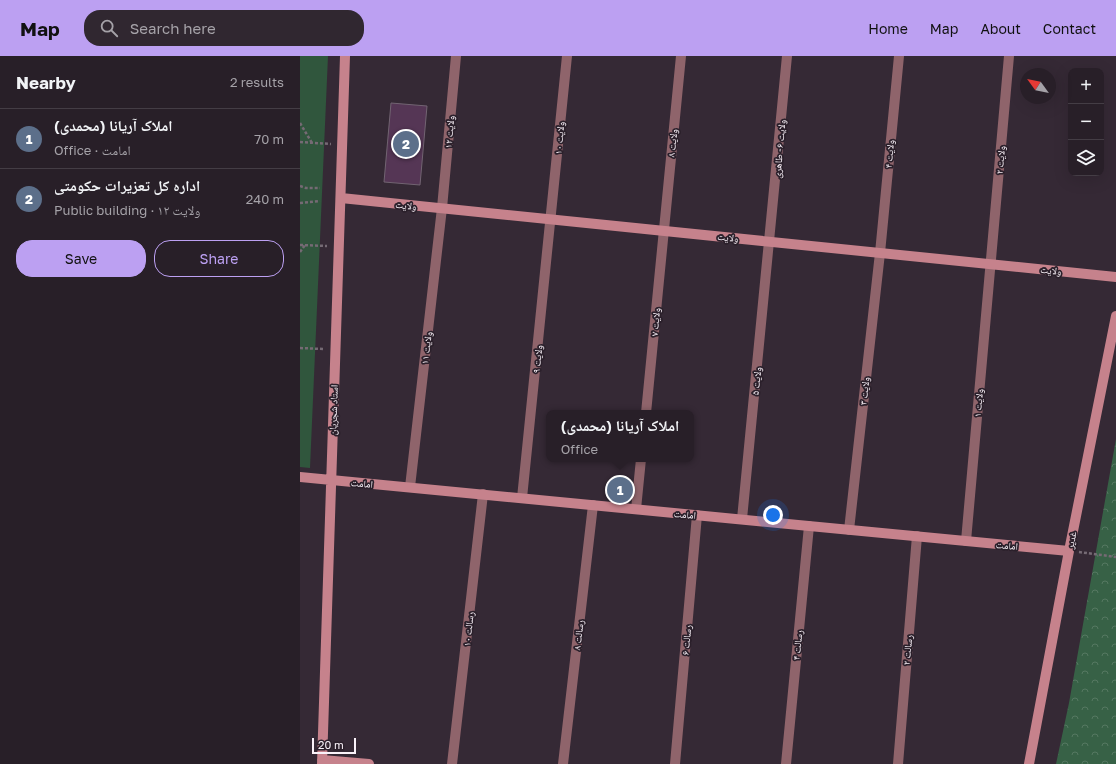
<!DOCTYPE html>
<meta charset="utf-8">
<style>
:root{--surface:#281f28;--page:#302730;--text:#f1f3f6;--muted:#a5a2a8;--line:#443d45;--accent:#bca0f2}
body{margin:0;font-family:"Golos Text","Noto Naskh Arabic",sans-serif;background:var(--page);color:var(--text)}
.controls{position:absolute;right:12px;top:12px;display:grid;overflow:hidden;border-radius:8px;box-shadow:0 4px 16px #0002}
.controls button{width:36px;height:36px;display:grid;place-items:center;padding:0;border:0;border-bottom:1px solid var(--line);background:var(--surface);color:var(--text);font:20px sans-serif}
.compass{position:absolute;left:720px;top:12px;width:36px;height:36px;border-radius:50%;background:var(--surface);box-shadow:0 4px 16px #0002;rotate:303deg}
.scale{position:absolute;left:12px;bottom:10px;width:44px;box-sizing:border-box;padding-left:4px;border:2px solid #faf2f9;border-top:0;font-size:11px;line-height:14px;white-space:nowrap;color:#faf2f9;-webkit-text-stroke:3px #2b202b;paint-order:stroke}
.you{position:absolute;left:473px;top:459px;width:14px;height:14px;margin:-10px;border:3px solid #fff;border-radius:50%;background:#1a73e8;box-shadow:0 0 0 6px #1a73e833}
.badge{display:grid;place-items:center;width:26px;height:26px;border-radius:50%;background:var(--accent);color:#fff;font-size:13px;font-weight:700}
.pin{position:absolute;translate:-50% -50%;border:2px solid #fff;box-shadow:0 1px 4px #0006}
.popup{position:absolute;left:246px;top:354px;width:148px;height:52px;box-sizing:border-box;display:grid;place-content:center;border-radius:8px;background:var(--surface);filter:drop-shadow(0 1px 3px #0005);font-size:13px;white-space:nowrap;color:var(--muted)}
.popup b{font-size:15px;color:var(--text)}
.popup::after{content:'';position:absolute;left:50%;top:100%;margin-left:-8px;border:8px solid transparent;border-top-color:var(--surface)}
.list{margin:0;padding:0;list-style:none}
h2{display:flex;justify-content:space-between;align-items:center;height:52px;margin:0;padding:0 16px;font-size:17px}
h2 small{font-size:13px;font-weight:400;color:var(--muted)}
.list li{display:grid;grid-template-columns:26px 1fr auto;gap:12px;align-items:center;box-sizing:border-box;height:60px;padding:0 16px;border-top:1px solid var(--line)}
.list b{display:block;font-size:15px;white-space:nowrap}
.list p{margin:0;font-size:13px;white-space:nowrap;color:var(--muted)}
.list em{font-size:13px;font-style:normal;color:var(--muted)}
.actions{display:flex;gap:8px;padding:12px 16px}
.actions a{flex:1;padding:9px 0;border:1px solid var(--accent);border-radius:16px;text-align:center;font-size:14px;color:var(--accent)}
.actions .main{background:var(--accent);color:#111}
.icon{flex:none;width:22px;height:22px;fill:none;stroke:currentColor;stroke-width:2;stroke-linecap:round;stroke-linejoin:round}
.map{position:relative;flex:none;width:816px;height:708px;overflow:hidden}
header{display:flex;align-items:center;gap:24px;box-sizing:border-box;height:56px;padding:0 20px;background:var(--accent);color:#111}
header strong{font-size:19px}
nav{display:flex;gap:22px;margin-inline-start:auto;font-size:14px}
.search{width:280px;height:36px;background:var(--page);display:flex;align-items:center;gap:10px;box-sizing:border-box;padding:0 14px;border-radius:16px;color:var(--muted);font-size:15px}
main{display:flex}
aside{flex:1;background:var(--surface)}
.map>svg:first-child{display:block}
.green{fill:#30563d}
.forest{fill:url(#forest-crowns)}
.building{fill:#553655;stroke:#726472}
.lines{fill:none;stroke-linecap:round;stroke-linejoin:round}
.path{stroke:#756a74;stroke-width:2.5;stroke-dasharray:3 2;stroke-linecap:butt}
.street{stroke:#8f646b;stroke-width:10}
.secondary{stroke:#c6828c;stroke-width:10}
.labels{text-anchor:middle;stroke-width:3.5;stroke-linejoin:round;paint-order:stroke}
.street-label{font-size:10px;fill:#faf2f9;stroke:#2b202b}
</style>
<header>
<strong>Map</strong>
<div class="search"><svg class="icon" aria-label="search" viewBox="0 0 24 24"><circle cx="10" cy="10" r="6"/><path d="M15 15l6 6"/></svg>Search here</div>
<nav><a>Home</a><a>Map</a><a>About</a><a>Contact</a></nav>
</header>
<main>
<aside>
<h2>Nearby<small>2 results</small></h2>
<ul class="list">
<li><span class="badge" style="background:#5c6f8a">1</span><div><b>املاک آریانا (محمدی)</b><p>Office · امامت</p></div><em>70 m</em></li>
<li><span class="badge" style="background:#5c6f8a">2</span><div><b>اداره کل تعزیرات حکومتی</b><p>Public building · ولایت ۱۲</p></div><em>240 m</em></li>
</ul>
<div class="actions"><a class="main">Save</a><a>Share</a></div>
</aside>
<div class="map">
<svg width="816" height="708" viewBox="0 0 816 708">
<defs>
<pattern id="forest-crowns" width="20" height="18" patternUnits="userSpaceOnUse"><rect width="20" height="18" fill="#376146"/><path d="M2 6a3 3 0 1 1 6 0M12 15a3 3 0 1 1 6 0" fill="none" stroke="#557861"/></pattern>
</defs>
<rect width="100%" height="100%" fill="#352935"/>
<path class="green" d="M0,0H28L10,412L0,411Z"/>
<path class="forest" d="M816,383V708H756L769,647Z"/>
<path class="building" d="M91,47L127,50L120,129L84,126Z"/>
<g class="lines">
<path class="path" d="M0,67L12,87
M0,86L31,88
M0,130L6,132H20
M0,147L20,145
M0,189L27,190
M0,196L5,189
M0,292L23,293
M779,496L816,501"/>
<path class="street" d="M346,357L381,0
M110,431L142,152L156,0
M222,442L267,0
M336,453L341,403
M442,463L487,0
M549,474L580,197L599,0
M666,485L709,0
M152,708L183,438
M263,708L293,449
M375,708L397,459
M486,708L509,470
M598,708L617,480"/>
<path class="secondary" d="M41,142L816,221
M0,421L769,495
M22,704L69,708
M22,708L45,0
M729,708L769,495L816,260"/>
</g>
<g class="labels">
<g class="street-label">
<text transform="translate(149 76) rotate(-85)" y="4">ولایت ۱۲</text>
<text transform="translate(259 82) rotate(-85)" y="4">ولایت ۱۰</text>
<text transform="translate(372 87) rotate(-84)" y="4">ولایت ۸</text>
<text transform="translate(479 93) rotate(-85)" y="4">ولایت ۶- طاهری</text>
<text transform="translate(589 98) rotate(-85)" y="4">ولایت ۴</text>
<text transform="translate(700 104) rotate(-85)" y="4">ولایت ۲</text>
<text transform="translate(106 149) rotate(6)" y="4">ولایت</text>
<text transform="translate(428 181) rotate(6)" y="4">ولایت</text>
<text transform="translate(751 214) rotate(6)" y="4">ولایت</text>
<text transform="translate(355 266) rotate(-85)" y="4">ولایت ۷</text>
<text transform="translate(126 292) rotate(-83)" y="4">ولایت ۱۱</text>
<text transform="translate(237 303) rotate(-84)" y="4">ولایت ۹</text>
<text transform="translate(456 325) rotate(-84)" y="4">ولایت ۵</text>
<text transform="translate(564 335) rotate(-84)" y="4">ولایت ۳</text>
<text transform="translate(678 347) rotate(-85)" y="4">ولایت ۱</text>
<text transform="translate(33 354) rotate(-88)" y="4">استاد شجریان</text>
<text transform="translate(62 427) rotate(5)" y="4">امامت</text>
<text transform="translate(385 458) rotate(5)" y="4">امامت</text>
<text transform="translate(771 484) rotate(-79)" y="4">غدیر</text>
<text transform="translate(707 489) rotate(5)" y="4">امامت</text>
<text transform="translate(168 573) rotate(-84)" y="4">رسالت ۱۰</text>
<text transform="translate(278 579) rotate(-83)" y="4">رسالت ۸</text>
<text transform="translate(386 584) rotate(-85)" y="4">رسالت ۶</text>
<text transform="translate(497 589) rotate(-84)" y="4">رسالت ۴</text>
<text transform="translate(607 594) rotate(-85)" y="4">رسالت ۲</text>
</g>
</g>
</svg>
<div class="controls">
<button>+</button>
<button>−</button>
<button><svg class="icon" aria-label="layers" viewBox="0 0 24 24"><path d="M12 4l9 5-9 5-9-5zM3 14l9 5 9-5"/></svg></button>
</div>
<svg class="compass" viewBox="-18 -18 36 36"><path d="M0-13l5 13h-10z" fill="#e53935"/><path d="M0 13l5-13h-10z" fill="#a5a2a8"/></svg>
<div class="scale">20 m</div>
<div class="you"></div>
<div class="pin badge" style="left:320px;top:434px;background:#5c6f8a">1</div>
<div class="popup"><b>املاک آریانا (محمدی)</b>Office</div>
<div class="pin badge" style="left:106px;top:88px;background:#5c6f8a">2</div>
</div>
</main>
